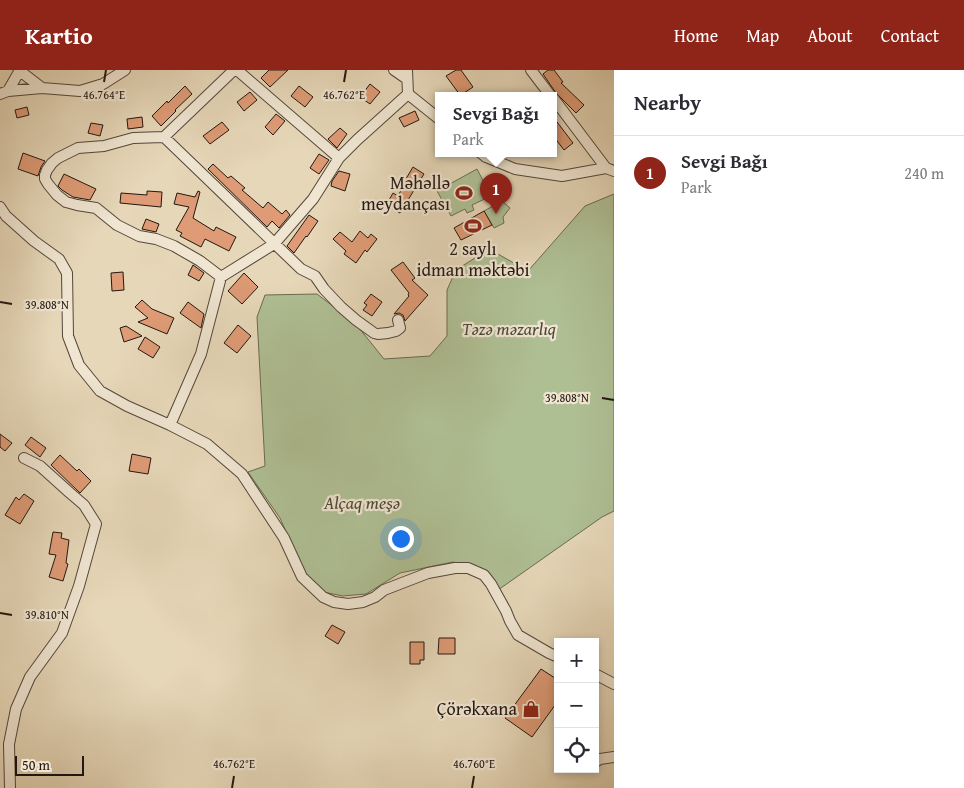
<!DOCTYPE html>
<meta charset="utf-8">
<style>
:root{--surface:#fff;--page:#f7f7f7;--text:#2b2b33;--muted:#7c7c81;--line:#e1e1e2;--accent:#8f2418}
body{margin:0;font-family:"Gentium Book Plus",serif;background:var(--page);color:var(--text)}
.controls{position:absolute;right:15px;bottom:15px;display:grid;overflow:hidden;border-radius:0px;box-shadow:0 2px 8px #0003}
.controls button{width:45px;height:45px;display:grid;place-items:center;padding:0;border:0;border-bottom:1px solid var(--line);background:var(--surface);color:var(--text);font:25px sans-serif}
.scale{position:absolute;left:15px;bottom:12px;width:69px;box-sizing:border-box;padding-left:5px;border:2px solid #231711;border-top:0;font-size:14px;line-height:18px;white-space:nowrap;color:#231711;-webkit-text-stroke:4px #efe5d1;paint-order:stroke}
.you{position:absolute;left:400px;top:468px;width:18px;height:18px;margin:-12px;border:4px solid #fff;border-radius:50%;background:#1a73e8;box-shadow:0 0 0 8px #1a73e833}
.badge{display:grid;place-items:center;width:32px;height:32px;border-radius:50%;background:var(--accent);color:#fff;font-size:16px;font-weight:700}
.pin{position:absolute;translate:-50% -41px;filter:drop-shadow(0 1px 2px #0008)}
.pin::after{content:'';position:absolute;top:26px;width:18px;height:15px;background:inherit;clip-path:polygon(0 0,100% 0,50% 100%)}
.popup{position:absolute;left:435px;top:22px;width:122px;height:65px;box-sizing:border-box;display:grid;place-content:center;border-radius:0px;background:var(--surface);filter:drop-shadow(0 1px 4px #0005);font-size:16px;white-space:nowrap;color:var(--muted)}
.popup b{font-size:19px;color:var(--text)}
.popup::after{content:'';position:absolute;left:50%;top:100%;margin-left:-10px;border:10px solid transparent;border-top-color:var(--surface)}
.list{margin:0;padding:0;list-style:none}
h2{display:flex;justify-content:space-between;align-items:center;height:65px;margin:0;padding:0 20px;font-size:21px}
h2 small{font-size:16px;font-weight:400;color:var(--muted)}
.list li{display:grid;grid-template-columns:32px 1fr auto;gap:15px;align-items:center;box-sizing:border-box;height:75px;padding:0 20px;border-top:1px solid var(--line)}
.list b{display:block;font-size:19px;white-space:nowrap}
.list p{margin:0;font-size:16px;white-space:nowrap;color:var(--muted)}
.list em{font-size:16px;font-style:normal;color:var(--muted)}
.icon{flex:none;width:28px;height:28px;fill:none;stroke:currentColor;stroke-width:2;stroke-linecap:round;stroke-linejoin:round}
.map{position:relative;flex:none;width:614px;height:718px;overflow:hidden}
header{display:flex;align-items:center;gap:30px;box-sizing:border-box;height:70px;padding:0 25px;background:var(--accent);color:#fff}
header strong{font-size:24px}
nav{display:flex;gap:28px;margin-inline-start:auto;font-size:18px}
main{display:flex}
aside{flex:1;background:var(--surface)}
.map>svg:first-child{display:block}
.green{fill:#afbf94;stroke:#696b52}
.building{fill:#de9b75;stroke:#231711}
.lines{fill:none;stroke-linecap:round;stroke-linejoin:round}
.minor-casing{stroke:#54473b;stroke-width:12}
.minor{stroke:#efe5d1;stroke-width:10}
.ticks{fill:none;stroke:#231711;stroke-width:2}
.labels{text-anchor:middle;stroke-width:4.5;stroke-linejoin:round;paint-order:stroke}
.poi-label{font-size:18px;fill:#231711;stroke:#efe5d1;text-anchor:end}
.park-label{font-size:18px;font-style:italic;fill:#4d4938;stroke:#efe5d1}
.ticks-label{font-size:12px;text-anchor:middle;fill:#231711;stroke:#efe5d1;stroke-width:4.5;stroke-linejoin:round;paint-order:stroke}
</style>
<header>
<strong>Kartio</strong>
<nav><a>Home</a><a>Map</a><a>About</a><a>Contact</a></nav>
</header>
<main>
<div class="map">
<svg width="614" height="718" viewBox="0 0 614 718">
<rect width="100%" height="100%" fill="#e6d7b8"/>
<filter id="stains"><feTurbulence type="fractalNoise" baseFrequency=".004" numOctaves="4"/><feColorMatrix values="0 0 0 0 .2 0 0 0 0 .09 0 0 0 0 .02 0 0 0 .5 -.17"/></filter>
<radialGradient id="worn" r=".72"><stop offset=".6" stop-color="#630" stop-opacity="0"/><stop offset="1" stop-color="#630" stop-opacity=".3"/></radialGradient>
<path class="green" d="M477,99L491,126L472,135L474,140L467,143L465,139L451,146L437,121Z
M614,124V441L602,447L498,520L482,498L453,492L400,503L366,524L343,526L323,522L306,507L280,448L248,402L265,396L257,247L265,225L317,224L355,253L384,289L430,286L447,266V220L456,200L489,179L528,201L585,136Z
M502,131L510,138L503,147L504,153L494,158L484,141Z"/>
<path class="building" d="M269,0H288L270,17L261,8Z
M456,0H461L473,17L461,25H460L446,6Z
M548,0H554L563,12L561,13L584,35L576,43L556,23L543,4Z
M370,14L380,22L370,34L360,27Z
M185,16L192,24L175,40L176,41L161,56L152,46L167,31L168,33Z
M299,16L313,27L305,37L291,26Z
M250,22L257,30L244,41L237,32Z
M27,37L29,45L17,48L15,40Z
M415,41L419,50L404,57L399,48Z
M276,44L285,51L273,65L265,57Z
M142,47L143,57L128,59L127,49Z
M554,48L573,73L564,80L554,67Z
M222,52L229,60L210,74L203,66Z
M91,53L103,55L100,66L88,63Z
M340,58L347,64L337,78L328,69Z
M23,83L45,91L41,97L38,106L18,99Z
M319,84L329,90L319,104L310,98Z
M213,94L228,108L231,106L245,118L242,120L263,138L268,132L282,144L286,140L290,145L279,158L272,151L267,157L208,99Z
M413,97L424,104L400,143L391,138L395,133L389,130L393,123L398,126L405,113L404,112Z
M339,101L350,104L345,121L331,116L332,111Z
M64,104L96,119L90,130L73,127L62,120L58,116Z
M147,121L162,122L161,137L120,133L121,123L147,125Z
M198,121L200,122L193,148L214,161L216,157L236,167L229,181L205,169L201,177L180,166L182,163L176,160L189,137L174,134L177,123L195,127Z
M484,141L492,155L461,170L454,158Z
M309,145L318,151L307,167L306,166L294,183L287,176Z
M146,149L159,154L156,162L142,159Z
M360,161L368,168L371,164L377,169L367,182L365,180L356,193L344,184L346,181L333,169L340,162L352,172Z
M403,192L415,208L412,210L428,225L405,251L403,245L399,243L394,244L409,226L408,225L409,223L391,200Z
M193,195L204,203L199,211L188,205Z
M123,202L124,220L112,221L111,203Z
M244,203L258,217L242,234L228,221Z
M371,224L382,232L372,246L363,240L367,235L364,233Z
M142,230L152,239L174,248L167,264L138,252L148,248L135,237Z
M188,232L204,244L201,258L180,243Z
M238,255L251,266L237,283L224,273Z
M126,256L142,266L124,272L120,258Z
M145,267L160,277L153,288L138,279Z
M0,364L12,373L5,381L0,377Z
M31,367L46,378L40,387L25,375Z
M132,384L151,388L148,404L129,401Z
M60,385L77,401L79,399L91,411L80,423L51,395Z
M24,424L34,431L20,454L5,445L16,427L19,430Z
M53,462L62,463L61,468L69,470L66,493L68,494L63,511L49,507L56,485L49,484Z
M332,555L345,562L338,574L325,566Z
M439,568H455V584H438Z
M410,572H424V590H420V594H410Z
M541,599L558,610V631L532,667L505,648Z"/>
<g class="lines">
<g class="minor-casing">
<path id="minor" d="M237,0L339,88
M394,0L407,9
M407,0L408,24
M531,0L550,25
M20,1L42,18
M8,21L20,0
M0,24L8,21L42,18L80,21L103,14L125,0
M408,24L438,48
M554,29L606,98
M164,67L234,0
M481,83L486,87L515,99L562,106L606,98L614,101
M0,137L6,146L34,171L59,189L67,203L68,266L79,295L100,321L127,336L170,355L207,374L242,404L284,468L302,507L323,527L334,532L348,534L363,532L375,527L384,520L428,503L455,498H468L484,505L491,514L506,541L510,551L518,565L549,583L558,587
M221,207L200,191L174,176L156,169L139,166L117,155L96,138L77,135L66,132L57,125L48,114L45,109V105L47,100L52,93L58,88L78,78L104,76L133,68L164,67L301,199L315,206L324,219L341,237L356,250L374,263L378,264L388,263L396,261L400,258L398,250
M170,355L201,284L221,207L274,174L313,129L339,88L357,70L408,24
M595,604L614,614
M595,692L600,689L614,687
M10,718L9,674L16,639L30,607L62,563L79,516L96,454L84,435L70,423L40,396L24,388"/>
</g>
<use href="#minor" class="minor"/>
</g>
<path class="ticks" d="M104,12L106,0M344,12L346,0M0,232L12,234M602,328L614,330M0,543L12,545M232,718L234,706M472,718L474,706"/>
<defs>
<g id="stadium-bare" transform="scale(1.35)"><path d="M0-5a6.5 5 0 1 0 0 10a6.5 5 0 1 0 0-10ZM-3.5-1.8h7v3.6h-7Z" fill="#8f2418" stroke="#efe5d1" stroke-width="2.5" paint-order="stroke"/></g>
<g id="shop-bare" transform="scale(1.35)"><path d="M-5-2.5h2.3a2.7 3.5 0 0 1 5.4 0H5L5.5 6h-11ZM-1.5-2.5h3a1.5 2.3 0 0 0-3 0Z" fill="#8f2418" stroke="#efe5d1" stroke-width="2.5" paint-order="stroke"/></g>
</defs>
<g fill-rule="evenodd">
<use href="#stadium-bare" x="464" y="123"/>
<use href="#stadium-bare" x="473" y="156"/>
<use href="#shop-bare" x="531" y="639"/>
</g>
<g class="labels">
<g class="poi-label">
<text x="450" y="119">Məhəllə<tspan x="450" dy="21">meydançası</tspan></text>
<text x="473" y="185" text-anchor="middle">2 saylı<tspan x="473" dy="21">idman məktəbi</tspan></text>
<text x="517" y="645">Çörəkxana</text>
</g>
<g class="park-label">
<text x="509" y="265">Təzə məzarlıq</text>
<text x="362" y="439">Alçaq meşə</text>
</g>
</g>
<g class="ticks-label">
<text x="104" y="29">46.764°E</text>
<text x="344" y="29">46.762°E</text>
<text x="47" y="239">39.808°N</text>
<text x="567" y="332">39.808°N</text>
<text x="47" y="549">39.810°N</text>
<text x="234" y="698">46.762°E</text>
<text x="474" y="698">46.760°E</text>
</g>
<rect width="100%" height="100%" filter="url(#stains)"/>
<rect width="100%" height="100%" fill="url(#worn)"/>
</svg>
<div class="controls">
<button>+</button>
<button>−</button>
<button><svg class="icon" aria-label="locate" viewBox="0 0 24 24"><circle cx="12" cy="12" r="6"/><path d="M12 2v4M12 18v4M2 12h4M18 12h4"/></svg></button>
</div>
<div class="scale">50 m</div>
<div class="you"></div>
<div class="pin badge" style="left:496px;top:144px">1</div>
<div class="popup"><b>Sevgi Bağı</b>Park</div>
</div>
<aside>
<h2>Nearby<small></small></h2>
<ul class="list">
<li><span class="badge">1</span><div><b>Sevgi Bağı</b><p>Park</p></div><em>240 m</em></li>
</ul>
</aside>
</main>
